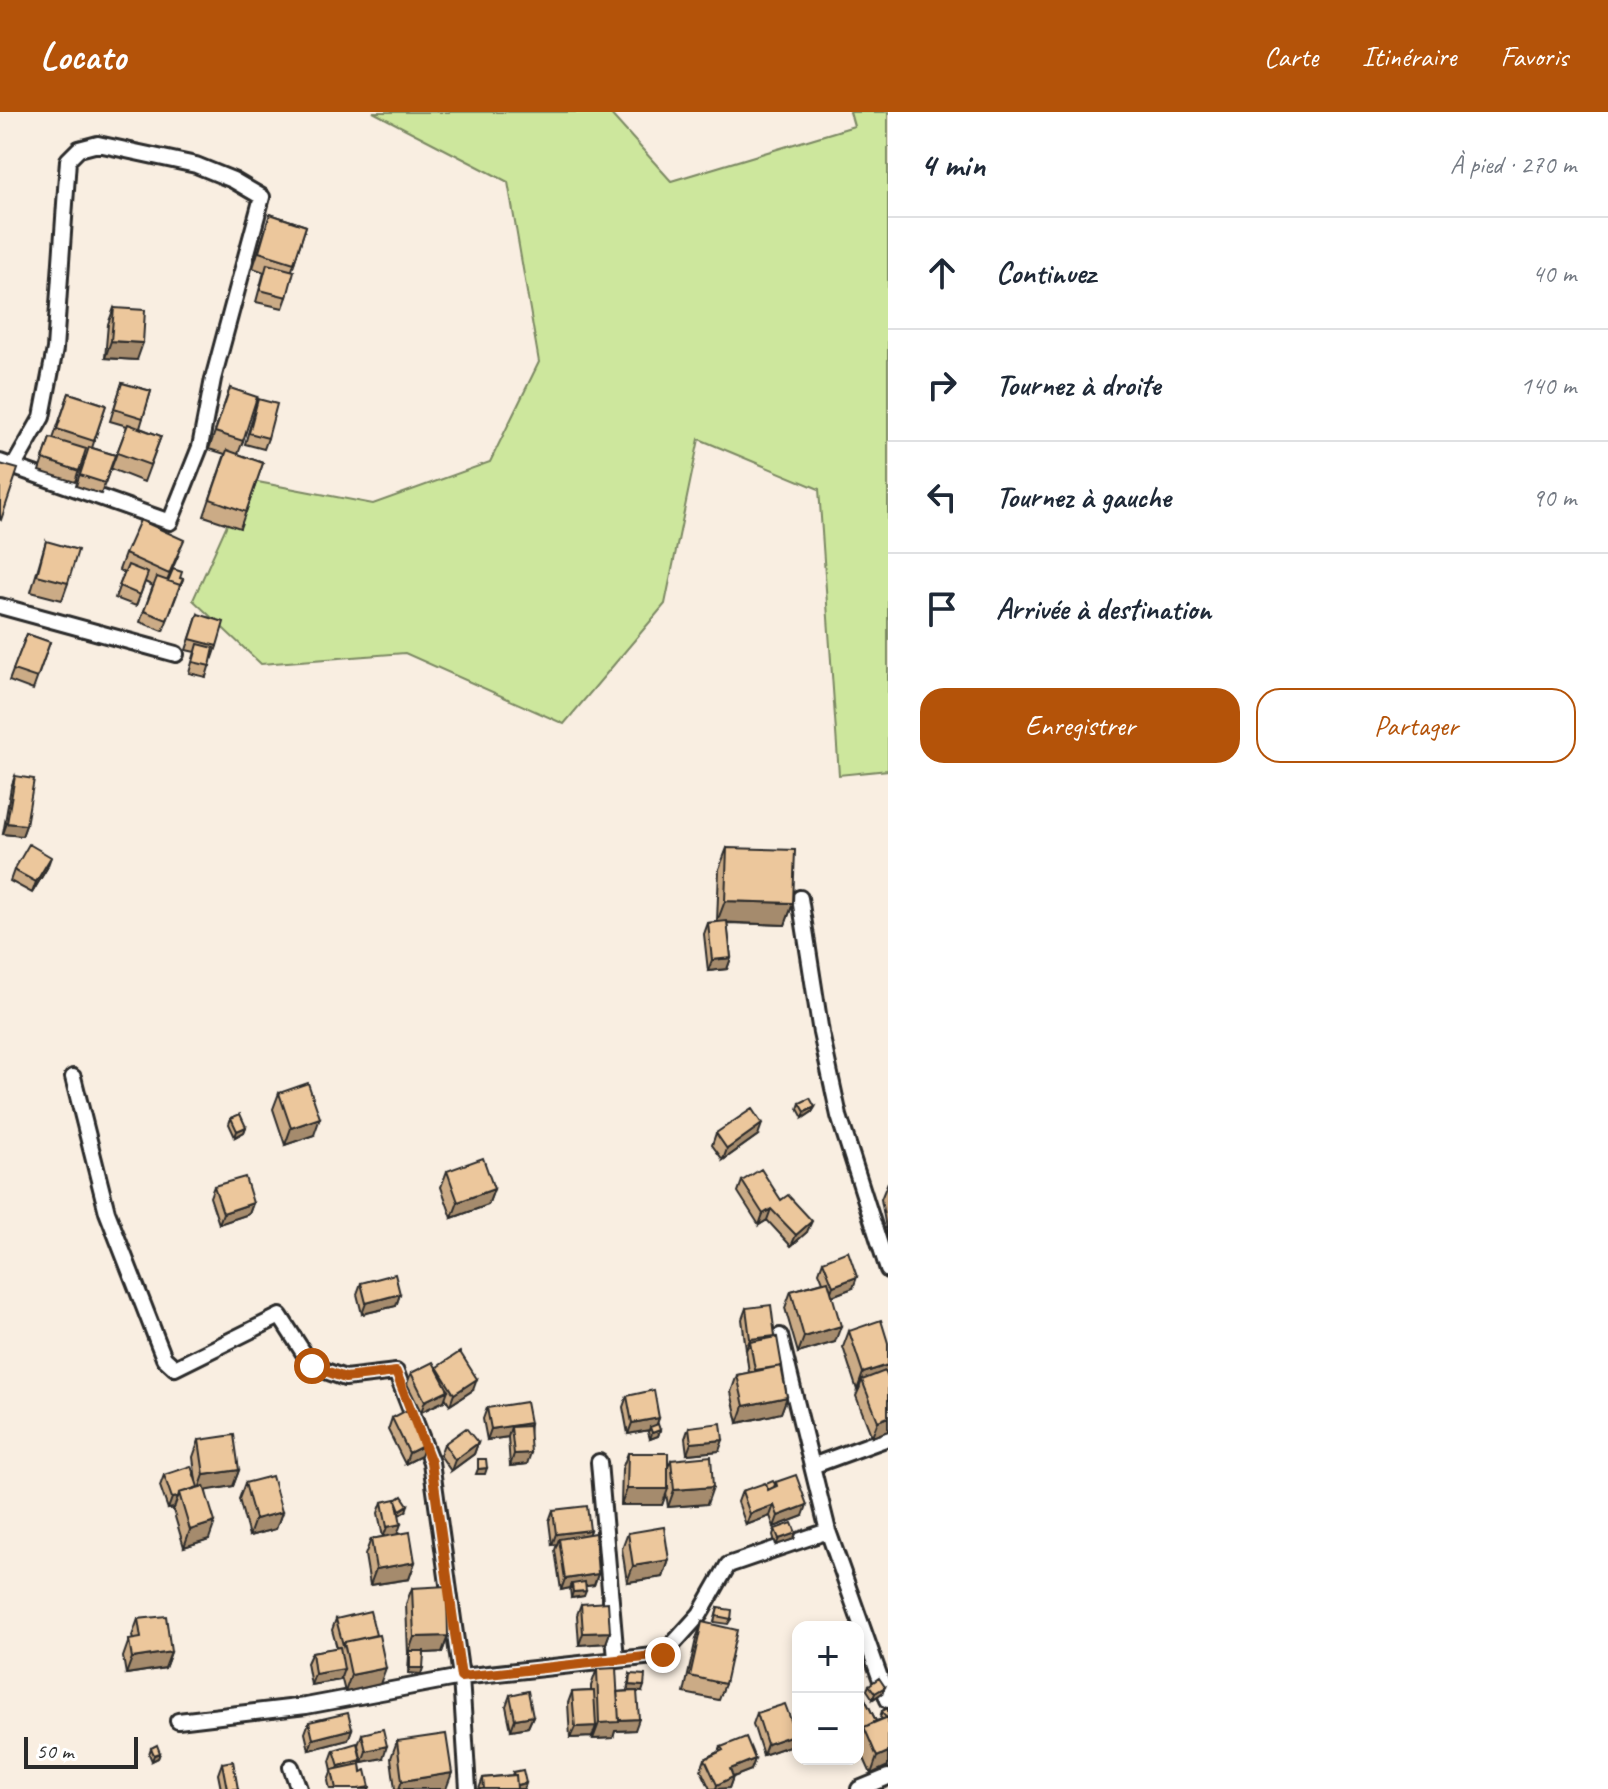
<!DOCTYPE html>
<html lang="fr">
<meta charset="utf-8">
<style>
:root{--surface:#fff;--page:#f2f2f3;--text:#1f2937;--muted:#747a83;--line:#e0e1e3;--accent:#b45309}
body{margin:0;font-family:Caveat,sans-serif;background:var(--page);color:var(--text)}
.controls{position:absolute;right:24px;bottom:24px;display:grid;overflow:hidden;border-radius:16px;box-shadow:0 4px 12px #0003}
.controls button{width:72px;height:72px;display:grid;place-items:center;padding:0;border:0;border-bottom:2px solid var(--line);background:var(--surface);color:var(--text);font:40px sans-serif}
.scale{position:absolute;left:24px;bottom:20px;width:114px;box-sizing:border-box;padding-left:8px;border:4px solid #2b2b2b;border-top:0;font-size:22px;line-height:28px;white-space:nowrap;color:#2b2b2b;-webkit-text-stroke:6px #fff;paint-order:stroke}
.stop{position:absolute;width:24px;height:24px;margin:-18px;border:6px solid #b45309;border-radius:50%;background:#fff}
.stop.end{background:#b45309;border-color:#fff;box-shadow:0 2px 8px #0008}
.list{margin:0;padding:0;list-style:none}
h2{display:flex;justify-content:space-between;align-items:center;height:104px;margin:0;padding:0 32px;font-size:34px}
h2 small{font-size:26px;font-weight:400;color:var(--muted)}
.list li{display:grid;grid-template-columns:52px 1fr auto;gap:24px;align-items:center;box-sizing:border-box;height:112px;padding:0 32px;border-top:2px solid var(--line)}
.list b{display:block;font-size:30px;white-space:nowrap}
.list em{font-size:26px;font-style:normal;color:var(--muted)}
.actions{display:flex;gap:16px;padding:24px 32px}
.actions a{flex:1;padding:18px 0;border:2px solid var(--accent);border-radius:24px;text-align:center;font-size:28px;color:var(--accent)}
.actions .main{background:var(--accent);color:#fff}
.icon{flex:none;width:44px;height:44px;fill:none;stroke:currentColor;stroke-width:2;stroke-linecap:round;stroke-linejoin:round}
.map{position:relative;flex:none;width:888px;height:1677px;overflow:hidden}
header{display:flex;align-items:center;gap:48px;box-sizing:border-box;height:112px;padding:0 40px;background:var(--accent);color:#fff}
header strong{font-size:38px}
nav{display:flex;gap:44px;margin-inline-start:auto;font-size:28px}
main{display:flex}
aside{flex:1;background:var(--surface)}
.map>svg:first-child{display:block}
.green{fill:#cde79d;stroke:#7c8964;stroke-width:2}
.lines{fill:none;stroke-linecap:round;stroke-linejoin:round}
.street-casing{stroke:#2b2b2b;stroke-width:20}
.street{stroke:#fff;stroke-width:14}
.wall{fill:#cbab86;stroke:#2b2b2b;stroke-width:2}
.shaded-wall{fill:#a58b6d;stroke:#2b2b2b;stroke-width:2}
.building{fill:#ecc79c;stroke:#2b2b2b;stroke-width:2}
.route{stroke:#b45309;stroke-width:10}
</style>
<header>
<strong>Locato</strong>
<nav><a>Carte</a><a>Itinéraire</a><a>Favoris</a></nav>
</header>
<main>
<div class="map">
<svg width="888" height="1677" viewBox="0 0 888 1677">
<rect width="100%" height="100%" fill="#f9eee1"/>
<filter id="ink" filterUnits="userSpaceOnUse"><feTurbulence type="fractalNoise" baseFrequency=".0125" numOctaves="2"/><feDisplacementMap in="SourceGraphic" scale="16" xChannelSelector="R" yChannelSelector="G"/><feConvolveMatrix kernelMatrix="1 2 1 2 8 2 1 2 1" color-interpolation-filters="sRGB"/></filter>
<g filter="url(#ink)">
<path class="green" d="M373,0H609L671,69L854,14L850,0H888V658L839,663L819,377L699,327L665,492L564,612L405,541L261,552L193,488L247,368L373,392L490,350L539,250L508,70Z"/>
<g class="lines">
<g class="street-casing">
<path id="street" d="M0,350L170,410L200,335L213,267L262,85L233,68L196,53L98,32L79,37L68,48L55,237L42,305L14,354
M0,494L176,542
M800,786L821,921L839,1004L888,1158
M73,965L107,1100L164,1246L175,1256L280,1204L312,1254L345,1266L396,1260L431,1350L461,1565L468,1677
M780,1224L828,1419L888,1588
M599,1350L616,1547
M812,1354L888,1326
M178,1609L306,1594L461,1565L663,1543L700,1502L728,1453L828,1419
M291,1655L299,1677
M859,1677L888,1665"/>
</g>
<use href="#street" class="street"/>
</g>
<path class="wall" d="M270,102L306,114L292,158L287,185L283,196L256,190L264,160L253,156Z
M114,196L137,248L105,246L108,212Z
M122,271L151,279L140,316L161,324L144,370L111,357L127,314L110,309Z
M230,276L243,329L238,342L263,351L240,416L204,404L225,342L209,337Z
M69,281L106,293L92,336L115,343L101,382L76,374L85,345L83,344L75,370L39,359L50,326L53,327Z
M258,287L268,326L264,337L245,332Z
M46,429L68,471L62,488L31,480Z
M125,442L178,444L167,469L180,466L183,467L163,519L140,510L153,474L145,470L136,494L115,486L124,461L119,458Z
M198,502L217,534L213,546L212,545L206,565L189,561L195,540L186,538Z
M27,522L50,530L33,578L9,569Z
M15,664L26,713L22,724L3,722L11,675Z
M727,736L793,791L785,813L727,811L731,846L727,857L708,859L704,822L708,811L717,810L719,757Z
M47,756L32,781L10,769L14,758Z
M279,981L314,1023L285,1033L273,997Z
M800,991L815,995L812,1000L803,1006L798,997Z
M231,1006L246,1015L244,1020L235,1025L229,1012Z
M716,1021L758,1023L723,1048L712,1033Z
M447,1059L494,1077L488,1093L452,1106L441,1075Z
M742,1069L781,1088L807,1120L791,1134L767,1108L759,1113L738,1080Z
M888,1070V1122H887L881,1087Z
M214,1074L253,1091L249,1102L219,1112L210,1085Z
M823,1149L853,1176L832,1184L835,1230L798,1241L785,1196L791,1179L823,1170L819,1160Z
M361,1171L400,1182L396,1194L362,1202L357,1182Z
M746,1196L775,1224L774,1226L782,1254L787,1285L781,1301L738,1311L731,1280L737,1263L749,1261L742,1207Z
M849,1219L888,1319L872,1325L856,1284L859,1277L857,1278L843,1235Z
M437,1256L473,1278L450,1293L445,1285L444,1289L421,1300L407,1272L411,1261Z
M627,1284L659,1306L657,1312L660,1318L658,1324L650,1327L648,1320L649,1318L628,1322L623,1295Z
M487,1296L530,1311L527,1352L510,1354L508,1325L487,1328L483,1307Z
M392,1306L425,1333L421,1344L405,1352L388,1318Z
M689,1315L719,1339L687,1342L685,1326Z
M199,1328L239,1358L233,1374L206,1378L209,1427L184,1435L173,1398L174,1396L168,1397L160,1374L164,1363L196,1369L193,1345Z
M478,1331L474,1342L451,1359L440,1343L444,1332Z
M628,1341L668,1355L671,1348L707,1392L668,1395L666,1381L662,1393H621L622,1357Z
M776,1370L803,1404L774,1415L770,1404L746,1413L738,1390L742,1379L766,1372H775Z
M245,1371L282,1400L276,1417L249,1424L239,1387Z
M382,1390L406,1399L399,1403L397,1422L415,1450L409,1467L370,1473L365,1443L371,1427L383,1425L378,1401Z
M553,1398L590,1418L588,1422L598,1462L594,1473L585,1474L584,1484L571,1486L570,1476L561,1478L555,1438L557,1432L552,1433L549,1409Z
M775,1417L796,1421L794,1427L776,1433L773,1423Z
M628,1421L669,1448L663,1465L627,1470L622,1437Z
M412,1476L448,1524L442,1540L424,1541L421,1562L408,1561L409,1542H408L406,1492Z
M581,1492L610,1520L606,1531L579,1533L577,1503Z
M718,1496L731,1507L728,1512L714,1510Z
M138,1507L171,1540L165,1556L126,1562L123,1545L129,1528H133L132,1524Z
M336,1507L380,1572L345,1580L341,1564L340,1568L311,1573L307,1551L312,1540L337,1536L332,1518Z
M702,1510L725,1572L719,1588L684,1581L696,1527Z
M597,1557L617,1580L627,1579L630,1562L642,1580L637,1579L635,1618L615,1619L613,1626L593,1627V1621L592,1625L570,1626L568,1591L572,1580L591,1579V1574Z
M858,1573L876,1609L882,1607L880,1605L882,1599L888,1596V1654L871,1662L858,1633L859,1627H858Z
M869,1573L882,1581L873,1587L867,1578Z
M510,1583L533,1604L528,1615L511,1618L506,1594Z
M757,1601L796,1622L792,1633L763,1643L753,1612Z
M309,1610L352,1617L348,1628L309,1638L305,1621Z
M362,1622L383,1646L362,1650L358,1633Z
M397,1629L446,1677H395L391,1646Z
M721,1635L755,1647L751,1658L733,1665L729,1676L710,1677L701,1658L705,1647L719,1640Z
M151,1636L160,1641L158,1646L152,1649L149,1642Z
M334,1638L360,1653L361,1660L370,1675L369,1677H330L328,1669L332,1658L330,1649Z
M222,1651L238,1677H221L218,1662Z
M513,1660L526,1671L524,1677H479L483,1666L512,1663Z"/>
<path class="shaded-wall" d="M111,229L143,231L137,248L105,246Z
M7,711L26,713L22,724L3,722Z
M51,745L47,756L32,781L36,770Z
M725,789L793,791L785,813L717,810Z
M731,846L727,857L708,859L712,848Z
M815,995L812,1000L803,1006L805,1000Z
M320,1006L314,1023L285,1033L291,1016Z
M762,1012L758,1023L723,1048L727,1037Z
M246,1015L244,1020L235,1025L237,1019Z
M494,1077L488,1093L452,1106L458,1090Z
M253,1091L249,1102L219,1112L223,1101Z
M771,1097L767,1108L759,1113L763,1102Z
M812,1109L807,1120L791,1134L796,1123Z
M857,1165L853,1176L829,1185L833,1174Z
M400,1182L396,1194L362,1202L366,1191Z
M841,1214L835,1230L798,1241L804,1225Z
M775,1224L771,1235L750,1230L746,1238L750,1227Z
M888,1253V1267L862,1268L859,1277L857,1278L863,1261Z
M477,1267L473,1278L450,1293L454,1282Z
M448,1278L444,1289L421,1300L425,1289Z
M787,1285L781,1301L738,1311L744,1294Z
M888,1305V1319L872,1325L878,1309Z
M659,1306L655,1317L650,1315L649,1318L628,1322L632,1311Z
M530,1311L526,1322L511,1315L508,1325L487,1328L491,1317Z
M660,1318L658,1324L650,1327L652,1321Z
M723,1328L719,1339L687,1342L691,1331Z
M478,1331L474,1342L451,1359L455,1348Z
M425,1333L421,1344L405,1352L409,1341Z
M531,1341L527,1352L510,1354L514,1342Z
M487,1356L485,1362H476L478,1357Z
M239,1358L233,1374L198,1380L204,1363Z
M713,1375L707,1392L668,1395L674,1378Z
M627,1377H668L662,1393H621Z
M178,1385L174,1396L168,1397L172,1386Z
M408,1393L406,1399L397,1404L400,1398Z
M774,1393L770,1404L746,1413L750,1402Z
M807,1393L803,1404L774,1415L778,1404Z
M282,1400L276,1417L249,1424L255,1407Z
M215,1410L209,1427L184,1435L190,1418Z
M401,1412L397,1423L383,1426L387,1415Z
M590,1418L586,1429L559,1427L557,1432L552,1433L556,1422Z
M796,1421L794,1427L776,1433L779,1427Z
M669,1448L663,1465L627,1470L633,1454Z
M415,1450L409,1467L370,1473L376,1457Z
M598,1462L594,1473L572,1476V1472L570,1476L561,1478L565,1467Z
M586,1479L584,1484L571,1486L573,1480Z
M610,1520L606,1531L579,1533L583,1521Z
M448,1524L442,1540L410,1542V1539L409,1542H408L414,1525Z
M171,1540L165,1556L126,1562L132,1546Z
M386,1556L380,1572L345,1580L351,1563Z
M410,1556H423L421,1562L408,1561Z
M344,1557L340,1568L311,1573L315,1562Z
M629,1573L644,1574L642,1580L627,1579Z
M885,1575L882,1581L873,1587L875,1581Z
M533,1604L528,1615L511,1618L515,1607Z
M639,1607L635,1618L615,1619L613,1626L593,1627L599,1611L617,1608Z
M596,1614L592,1625L570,1626L575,1615Z
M352,1617L348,1628L309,1638L313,1627Z
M796,1622L792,1633L763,1643L767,1632Z
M387,1634L383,1646L362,1650L366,1639Z
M888,1640V1654L871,1662L877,1645Z
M160,1641L158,1646L152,1649L154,1643Z
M755,1647L751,1658L733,1665L729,1676L716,1677L717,1673L730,1657Z
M361,1648L357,1659L335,1665L339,1654Z
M452,1661L446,1677H399L402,1669Z
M526,1671L524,1677H515L516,1673Z"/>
<path class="building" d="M270,102L306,114L294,151L259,140Z
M267,152L294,159L287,185L260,178Z
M114,196L145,198L143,231L111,229Z
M122,271L151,279L143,306L114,297Z
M230,276L257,285L243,329L215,320Z
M69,281L106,293L94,329L57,317Z
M258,287L277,292L268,326L249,321Z
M128,312L161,324L150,353L117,341Z
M50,326L86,337L79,359L43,347Z
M89,335L115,343L105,371L80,363Z
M227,338L263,351L246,400L210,387Z
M0,352L18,357L1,408L0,407Z
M140,408L184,428L169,462L125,442Z
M46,429L78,438L68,471L37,463Z
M128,453L148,461L140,483L119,474Z
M173,457L182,460L180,466L183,467L179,476L180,473L168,469Z
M157,465L180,473L167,508L144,499Z
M198,502L224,510L217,534L190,527Z
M27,522L50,530L37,566L13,558Z
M198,532L214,536L210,554L193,550Z
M15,664L34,667L26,713L7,711Z
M29,732L51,745L36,770L14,758Z
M727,736L795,738L793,791L725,789Z
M727,809L731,846L712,848L708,811Z
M308,971L320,1006L291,1016L279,981Z
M810,986L815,995L805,1000L800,991Z
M752,997L762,1012L727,1037L716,1021Z
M240,1002L246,1015L237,1019L231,1006Z
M483,1046L494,1077L458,1090L447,1059Z
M761,1057L781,1088L788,1083L812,1109L796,1123L771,1097L763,1102L742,1069Z
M245,1065L253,1091L223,1101L214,1074Z
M848,1139L857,1165L833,1174L823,1149Z
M395,1162L400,1182L366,1191L361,1171Z
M828,1169L841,1214L804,1225L791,1179Z
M771,1193L775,1224L750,1227L746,1196Z
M881,1208L888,1231V1253L863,1261L849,1219Z
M777,1225L782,1254L755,1258L750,1230Z
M460,1240L477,1267L454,1282L437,1255Z
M433,1250L448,1278L425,1289L411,1261Z
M781,1254L787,1285L744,1294L737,1263Z
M885,1259L888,1266V1305L878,1309L862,1268Z
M654,1278L659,1306L632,1311L627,1284Z
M526,1290L530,1311L491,1317L487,1296Z
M407,1298L425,1333L409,1341L392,1306Z
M721,1311L723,1328L691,1331L689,1315Z
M658,1312L660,1318L652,1321L650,1315Z
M529,1314L531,1341L514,1342L511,1315Z
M466,1316L478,1331L455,1348L444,1332Z
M234,1323L239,1358L204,1363L199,1328Z
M628,1341H668V1377H627Z
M711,1344L713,1375L674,1378L671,1348Z
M478,1347H486L487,1356L478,1357Z
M191,1354L198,1375L179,1381L178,1385L172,1386L164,1363Z
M796,1363L807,1393L778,1404L774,1393L750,1402L742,1379L765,1371L768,1378L777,1374L776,1370Z
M272,1364L282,1400L255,1407L245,1371Z
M773,1369L775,1372L774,1375L768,1378L766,1372Z
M204,1374L215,1410L190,1418L179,1381Z
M402,1384L408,1393L400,1398L396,1388Z
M396,1387L401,1412L387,1415L382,1390Z
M587,1394L590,1418L556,1422L553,1398Z
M792,1411L796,1421L779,1427L775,1417Z
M664,1415L669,1448L633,1454L628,1421Z
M410,1420L415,1450L376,1457L371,1427Z
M595,1421L598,1462L565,1467L559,1427Z
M585,1470L586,1479L573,1480L572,1472Z
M447,1474L448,1524L414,1525L412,1476Z
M608,1490L610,1520L583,1521L581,1492Z
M718,1496L732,1498L731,1507L716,1504Z
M370,1499L376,1523L344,1530L343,1533L336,1507Z
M166,1504L171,1540L132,1546L129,1528L141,1526L138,1507Z
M702,1510L737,1518L725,1572L690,1564Z
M379,1523L386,1556L351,1563L344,1530Z
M340,1535L344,1557L315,1562L312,1540Z
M410,1539H424L423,1556H410Z
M616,1556L619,1610L599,1611L597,1557Z
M630,1562L645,1563L644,1574L629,1573Z
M879,1566L885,1575L875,1581L869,1573Z
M858,1573L876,1609L861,1617L858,1611Z
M528,1579L533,1604L515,1607L510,1583Z
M594,1579L596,1614L575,1615L572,1580Z
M637,1579L639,1607L619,1608L617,1580Z
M785,1592L796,1622L767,1632L757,1601Z
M888,1596V1605L886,1606L882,1599Z
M348,1601L352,1617L313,1627L309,1610Z
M888,1605V1640L877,1645L864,1615Z
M383,1617L387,1634L366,1639L362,1622Z
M446,1622L452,1661L402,1669L397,1629Z
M746,1625L755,1647L730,1657L733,1665L717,1673L705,1647L723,1638L721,1635Z
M357,1631L361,1648L339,1654L334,1638Z
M157,1633L160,1641L154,1643L151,1636Z
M233,1649L238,1677H227L222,1651Z
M360,1652L361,1660L366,1658L370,1675L358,1677H336L332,1658Z
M523,1658L526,1671L517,1673L516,1663H514L513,1660Z
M516,1663L517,1677H484L483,1666Z"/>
</g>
<g class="lines" filter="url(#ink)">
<path class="route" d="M312,1254L345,1266L396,1260L431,1350L461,1565L663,1543"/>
</g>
</svg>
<div class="controls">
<button>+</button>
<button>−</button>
</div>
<div class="scale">50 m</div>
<div class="stop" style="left:312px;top:1254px"></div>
<div class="stop end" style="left:663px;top:1543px"></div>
</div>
<aside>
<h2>4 min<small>À pied · 270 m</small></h2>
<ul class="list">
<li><svg class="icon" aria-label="ahead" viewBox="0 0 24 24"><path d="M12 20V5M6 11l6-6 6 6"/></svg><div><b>Continuez</b></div><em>40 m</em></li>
<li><svg class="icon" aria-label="right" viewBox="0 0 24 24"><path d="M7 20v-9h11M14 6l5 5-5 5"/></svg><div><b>Tournez à droite</b></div><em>140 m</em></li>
<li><svg class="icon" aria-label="left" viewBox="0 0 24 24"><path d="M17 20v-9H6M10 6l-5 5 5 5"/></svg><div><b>Tournez à gauche</b></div><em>90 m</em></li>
<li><svg class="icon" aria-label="arrive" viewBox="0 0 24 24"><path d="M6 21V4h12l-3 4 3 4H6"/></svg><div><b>Arrivée à destination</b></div></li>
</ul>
<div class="actions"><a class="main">Enregistrer</a><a>Partager</a></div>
</aside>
</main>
